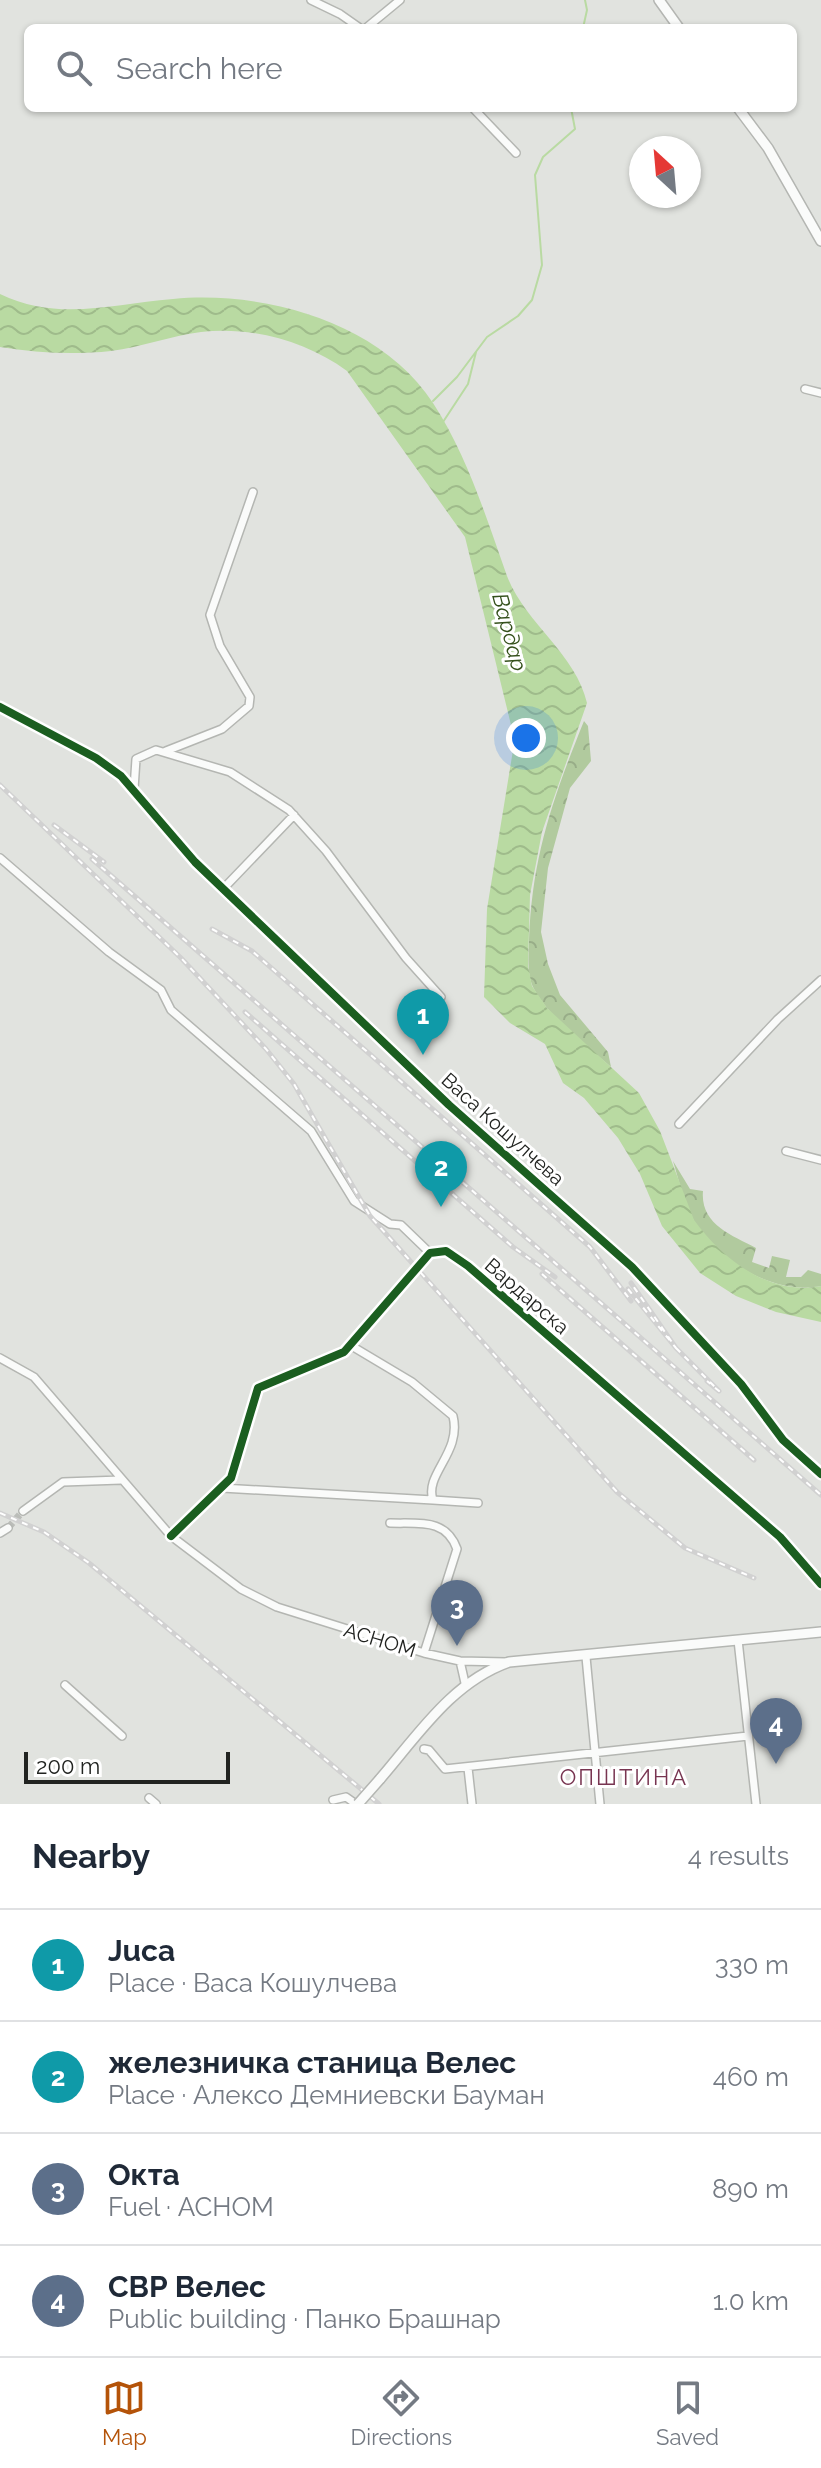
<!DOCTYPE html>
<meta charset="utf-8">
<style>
:root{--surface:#fff;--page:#f6f6f7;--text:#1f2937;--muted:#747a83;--line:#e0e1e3;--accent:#b45309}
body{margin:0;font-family:Raleway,sans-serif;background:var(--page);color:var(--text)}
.compass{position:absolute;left:629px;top:136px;width:72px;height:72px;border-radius:50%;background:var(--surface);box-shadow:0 2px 6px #0004;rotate:334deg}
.scale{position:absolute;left:24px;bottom:20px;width:206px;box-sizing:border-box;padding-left:8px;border:4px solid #212320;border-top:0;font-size:22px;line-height:28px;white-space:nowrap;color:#212320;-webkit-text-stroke:6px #fff;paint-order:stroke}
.you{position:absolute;left:526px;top:738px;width:28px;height:28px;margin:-20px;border:6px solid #fff;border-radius:50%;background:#1a73e8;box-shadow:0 0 0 12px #1a73e833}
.badge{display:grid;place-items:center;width:52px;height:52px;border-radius:50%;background:var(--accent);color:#fff;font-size:26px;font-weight:700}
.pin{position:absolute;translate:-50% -66px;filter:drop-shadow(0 2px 4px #0008)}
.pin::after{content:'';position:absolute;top:42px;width:28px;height:24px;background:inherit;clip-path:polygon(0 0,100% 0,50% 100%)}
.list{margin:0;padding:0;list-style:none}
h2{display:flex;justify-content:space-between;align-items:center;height:104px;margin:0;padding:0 32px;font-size:34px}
h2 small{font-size:26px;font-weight:400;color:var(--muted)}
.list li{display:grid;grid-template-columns:52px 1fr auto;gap:24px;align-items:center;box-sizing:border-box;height:112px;padding:0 32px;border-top:2px solid var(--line)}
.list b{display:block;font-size:30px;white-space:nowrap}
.list p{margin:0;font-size:26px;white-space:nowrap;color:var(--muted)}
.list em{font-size:26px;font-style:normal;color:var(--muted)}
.icon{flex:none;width:44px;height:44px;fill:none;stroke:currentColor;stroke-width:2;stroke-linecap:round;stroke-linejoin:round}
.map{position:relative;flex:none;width:821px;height:1804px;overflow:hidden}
.search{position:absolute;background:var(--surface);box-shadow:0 2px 6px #0004;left:24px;right:24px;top:24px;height:88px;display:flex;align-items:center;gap:20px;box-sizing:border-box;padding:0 28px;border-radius:12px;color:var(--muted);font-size:30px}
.sheet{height:552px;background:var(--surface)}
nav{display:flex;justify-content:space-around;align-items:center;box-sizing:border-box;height:112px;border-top:2px solid var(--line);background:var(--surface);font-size:22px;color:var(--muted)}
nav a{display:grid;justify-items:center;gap:4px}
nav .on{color:var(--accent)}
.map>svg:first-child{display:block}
.forest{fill:url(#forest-crowns)}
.water{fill:url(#water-waves)}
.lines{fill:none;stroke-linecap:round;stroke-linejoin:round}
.stream{stroke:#b9daa2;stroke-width:2}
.minor-tunnel{stroke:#bbbdb9;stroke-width:7;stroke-dasharray:7 3.5;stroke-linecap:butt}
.minor-casing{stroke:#b4b6b2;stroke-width:10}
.major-casing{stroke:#b4b6b2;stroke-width:12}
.minor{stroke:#fafbfa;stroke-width:7}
.major{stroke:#fafbfa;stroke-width:9}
.rail-casing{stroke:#d1d1d1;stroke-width:5}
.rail{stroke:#fff;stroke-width:2;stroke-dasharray:6;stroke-linecap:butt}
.major-bridge-casing{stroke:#b4b6b2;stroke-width:12;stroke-linecap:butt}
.major-bridge{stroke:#fafbfa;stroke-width:9}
.cycleway-casing{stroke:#fff;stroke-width:13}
.cycleway{stroke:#1b5e20;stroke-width:8}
.labels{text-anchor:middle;stroke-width:6;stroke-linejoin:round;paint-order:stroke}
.street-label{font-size:20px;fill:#212320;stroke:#fff}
.water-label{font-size:22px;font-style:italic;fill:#34501b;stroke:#fff}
.neighbourhood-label{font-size:22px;letter-spacing:2px;fill:#783551;stroke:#fff}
</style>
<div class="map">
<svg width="821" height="1804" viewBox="0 0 821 1804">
<defs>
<pattern id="forest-crowns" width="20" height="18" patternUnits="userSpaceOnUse" patternTransform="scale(2)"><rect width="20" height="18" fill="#b1ca9e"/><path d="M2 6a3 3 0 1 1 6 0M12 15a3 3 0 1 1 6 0" fill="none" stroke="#98ad88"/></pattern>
<pattern id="water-waves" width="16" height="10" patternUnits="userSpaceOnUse" patternTransform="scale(2)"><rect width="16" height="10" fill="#b9daa2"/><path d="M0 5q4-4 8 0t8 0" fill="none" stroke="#9fbb8b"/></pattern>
</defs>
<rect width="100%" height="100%" fill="#e1e3df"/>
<path class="forest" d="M584,721L588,726L591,761L570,788L548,868L541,932L548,964L560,995L608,1052L611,1067C585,1044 551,1020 534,989C526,974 529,956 529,940C532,856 553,798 584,721Z
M673,1161L690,1189L703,1191C700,1224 731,1235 756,1248L752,1262L769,1268L772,1256L790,1260L786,1277H801L808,1270L821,1274V1286C774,1295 718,1262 694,1221C684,1203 679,1181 673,1161Z"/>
<path class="water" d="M0,294C58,322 112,304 173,299C263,290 381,322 433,403C467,455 486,517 507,576C525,623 576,654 587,703L542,832L530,895L528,966L532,986L547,1008L639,1093L660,1131L694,1220C723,1260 770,1296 821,1286V1322L776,1312L736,1296L700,1273L662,1226L640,1174L618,1138L584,1098L563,1083L545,1044L510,1023L484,997L487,909L514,744L512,729L465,537L347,371C306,341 251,326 201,332C171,336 141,347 111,351C75,355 36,353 0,347Z"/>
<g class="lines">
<path class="stream" d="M583,28L587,10L585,0
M433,401L457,377L487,337L518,316L532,300L542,265L535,175L543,157L575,129L571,108
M443,422L468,384L476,352"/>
<path class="minor-tunnel" d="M8,1528L23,1511"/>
<g class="minor-casing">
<path id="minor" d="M311,0L340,14L360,28
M366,28L400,0
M473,108L516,153
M805,389L821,393
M166,751L222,729L249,706L250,697L220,646L210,615L253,492
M134,789L136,759L156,750L230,772L289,810L326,851L406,958L441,997
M0,858L109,952L161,990L171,1010L311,1131L354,1201L390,1224L401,1225L430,1253
M223,889L294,815
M679,1124L778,1019L821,980
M786,1151L821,1160
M350,1345L412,1382L453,1416C462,1453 424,1474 433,1500L478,1503
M0,1358L34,1377L171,1536L241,1589L277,1607L424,1653L460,1661L506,1662
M222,1488L433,1500
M23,1511L63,1482L121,1480
M390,1523C419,1524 446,1518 457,1549L424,1653
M0,1533L8,1528
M171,1536L231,1478L258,1388L344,1352L430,1253L446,1251L468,1266L780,1537L821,1584
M738,1640L756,1804
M586,1657L600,1804
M460,1661L465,1683
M65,1685L122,1736
M424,1749L429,1750L445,1769L748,1736
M468,1768L472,1804
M149,1798L156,1804
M333,1800L346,1797L356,1804"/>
</g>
<g class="major-casing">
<path id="major" d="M659,0L679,28
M738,108L768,148L821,241
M0,707L96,758L121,776L195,862L449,1105L632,1267L741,1384L783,1440L821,1474
M380,1779C418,1735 452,1682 509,1662L821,1632"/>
</g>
<use href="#minor" class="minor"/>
<use href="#major" class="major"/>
<g class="rail-casing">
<path id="rail" d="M0,785L181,958L266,1049L294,1084L370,1216L617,1492L685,1548L754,1578
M54,825L104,862
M92,859L821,1495
M212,929L252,951L590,1247L631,1301
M245,1012L513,1247L555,1277
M542,1274L754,1460
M628,1289L676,1348L631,1283
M676,1348L719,1391L707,1381
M0,1513L44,1532L89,1563L379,1804"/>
</g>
<use href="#rail" class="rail"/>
<g class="major-bridge-casing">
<path id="major-bridge" d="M358,1804L380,1779"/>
</g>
<use href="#major-bridge" class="major-bridge"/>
<g class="cycleway-casing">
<path id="cycleway" d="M0,707L96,758L121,776L195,862L449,1105L632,1267L741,1384L783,1440L821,1474
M171,1536L231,1478L258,1388L344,1352L430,1253L446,1251L468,1266L780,1537L821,1584"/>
</g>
<use href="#cycleway" class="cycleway"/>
</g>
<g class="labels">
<g class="street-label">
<text transform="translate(503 1129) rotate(42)" y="7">Васа Кошулчева</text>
<text transform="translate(527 1296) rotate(41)" y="7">Вардарска</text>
<text transform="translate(380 1640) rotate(17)" y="7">АСНОМ</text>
</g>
<g class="water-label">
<text transform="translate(510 632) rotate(75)" y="8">Вардар</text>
</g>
<g class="neighbourhood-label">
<text x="624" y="1785">ОПШТИНА</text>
</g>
</g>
</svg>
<svg class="compass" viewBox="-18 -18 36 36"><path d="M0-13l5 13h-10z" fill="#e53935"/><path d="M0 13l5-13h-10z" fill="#747a83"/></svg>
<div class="scale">200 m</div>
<div class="you"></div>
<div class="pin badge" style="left:423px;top:1055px;background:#0f9aa8">1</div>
<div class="pin badge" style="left:441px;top:1207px;background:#0f9aa8">2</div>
<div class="pin badge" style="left:457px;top:1646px;background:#5c6f8a">3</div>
<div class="pin badge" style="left:776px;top:1764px;background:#5c6f8a">4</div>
<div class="search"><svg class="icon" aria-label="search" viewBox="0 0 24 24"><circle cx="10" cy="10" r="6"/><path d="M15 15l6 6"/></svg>Search here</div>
</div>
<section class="sheet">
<h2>Nearby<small>4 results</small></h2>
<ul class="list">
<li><span class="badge" style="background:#0f9aa8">1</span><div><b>Juca</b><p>Place · Васа Кошулчева</p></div><em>330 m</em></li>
<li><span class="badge" style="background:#0f9aa8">2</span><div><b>железничка станица Велес</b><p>Place · Алексо Демниевски Бауман</p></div><em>460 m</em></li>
<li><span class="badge" style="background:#5c6f8a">3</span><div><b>Окта</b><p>Fuel · АСНОМ</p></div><em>890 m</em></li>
<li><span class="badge" style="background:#5c6f8a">4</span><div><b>СВР Велес</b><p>Public building · Панко Брашнар</p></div><em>1.0 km</em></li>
</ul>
</section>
<nav>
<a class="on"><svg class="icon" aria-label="map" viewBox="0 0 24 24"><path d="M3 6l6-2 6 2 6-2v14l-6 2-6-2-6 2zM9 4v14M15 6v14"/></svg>Map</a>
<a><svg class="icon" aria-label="directions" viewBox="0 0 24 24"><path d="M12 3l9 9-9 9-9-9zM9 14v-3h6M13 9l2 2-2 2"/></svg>Directions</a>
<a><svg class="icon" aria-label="saved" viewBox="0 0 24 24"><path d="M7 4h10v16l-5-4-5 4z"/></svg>Saved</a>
</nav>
